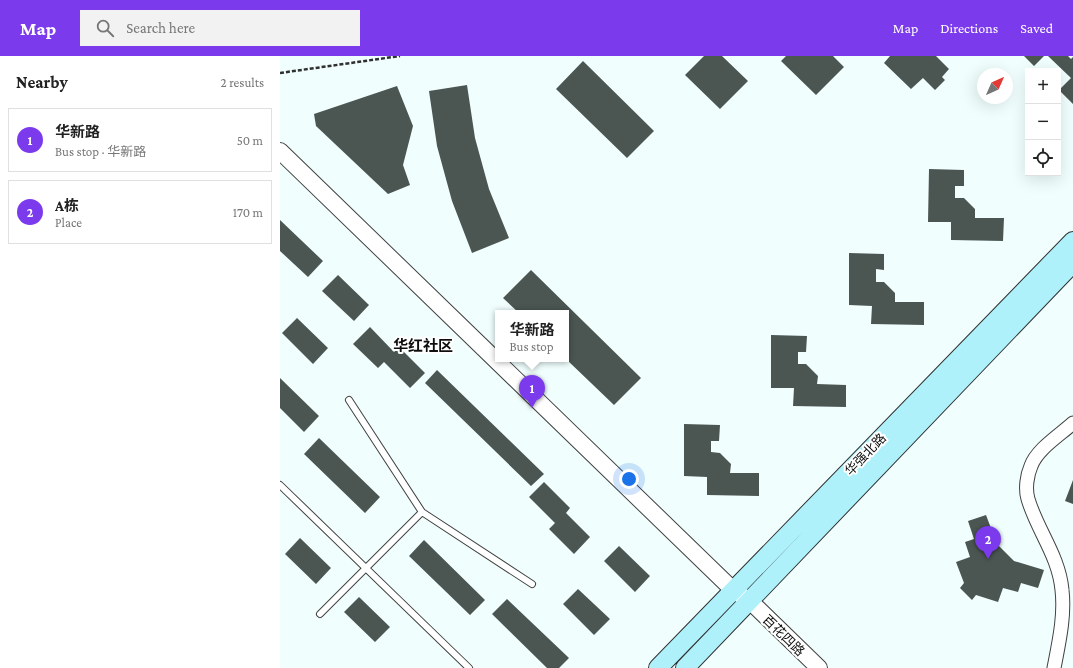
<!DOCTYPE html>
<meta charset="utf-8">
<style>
:root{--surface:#fff;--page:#f2f2f2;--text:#222;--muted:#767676;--line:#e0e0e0;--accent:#7c3aed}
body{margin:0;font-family:"Crimson Pro","Noto Sans SC",serif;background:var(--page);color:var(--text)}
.controls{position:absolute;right:12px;top:12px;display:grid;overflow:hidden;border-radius:0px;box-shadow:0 4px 16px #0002}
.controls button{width:36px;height:36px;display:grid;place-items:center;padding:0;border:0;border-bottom:1px solid var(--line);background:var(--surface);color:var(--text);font:20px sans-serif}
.compass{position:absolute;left:697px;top:12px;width:36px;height:36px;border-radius:50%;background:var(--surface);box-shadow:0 4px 16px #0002;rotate:45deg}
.you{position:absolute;left:349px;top:423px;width:14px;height:14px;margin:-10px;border:3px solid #fff;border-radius:50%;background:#1a73e8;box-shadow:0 0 0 6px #1a73e833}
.badge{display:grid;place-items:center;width:26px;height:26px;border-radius:50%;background:var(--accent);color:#fff;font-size:13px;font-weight:700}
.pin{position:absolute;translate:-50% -33px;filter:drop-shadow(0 1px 2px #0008)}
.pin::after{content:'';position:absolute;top:21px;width:14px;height:12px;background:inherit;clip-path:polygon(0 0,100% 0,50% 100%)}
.popup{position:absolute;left:215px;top:254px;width:74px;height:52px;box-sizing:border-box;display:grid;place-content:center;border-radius:0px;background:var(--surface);filter:drop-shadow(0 1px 3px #0005);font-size:13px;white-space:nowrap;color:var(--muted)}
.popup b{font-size:15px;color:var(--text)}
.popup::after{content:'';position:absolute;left:50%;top:100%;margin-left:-8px;border:8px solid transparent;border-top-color:var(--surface)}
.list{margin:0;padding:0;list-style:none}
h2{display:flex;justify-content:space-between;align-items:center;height:52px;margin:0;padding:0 16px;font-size:17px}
h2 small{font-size:13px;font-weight:400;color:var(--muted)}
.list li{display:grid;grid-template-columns:26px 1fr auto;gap:12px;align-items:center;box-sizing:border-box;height:64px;margin:0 8px 8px;padding:0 8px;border:1px solid var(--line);border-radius:0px}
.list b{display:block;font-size:15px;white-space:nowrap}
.list p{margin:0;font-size:13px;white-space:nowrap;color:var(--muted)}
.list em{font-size:13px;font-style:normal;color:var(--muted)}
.icon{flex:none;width:22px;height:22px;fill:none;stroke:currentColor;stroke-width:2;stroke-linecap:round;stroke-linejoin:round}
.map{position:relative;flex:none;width:793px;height:612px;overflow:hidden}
header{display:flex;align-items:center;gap:24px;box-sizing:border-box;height:56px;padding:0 20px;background:var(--accent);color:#fff}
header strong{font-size:19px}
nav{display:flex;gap:22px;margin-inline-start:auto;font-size:14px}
.search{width:280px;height:36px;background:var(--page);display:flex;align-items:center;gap:10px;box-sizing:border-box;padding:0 14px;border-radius:0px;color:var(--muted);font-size:15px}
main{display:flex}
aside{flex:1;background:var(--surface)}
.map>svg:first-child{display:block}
.building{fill:#4b5652}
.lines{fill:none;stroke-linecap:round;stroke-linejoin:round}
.service-casing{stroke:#414141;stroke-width:8}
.minor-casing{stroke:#414141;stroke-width:15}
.tertiary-casing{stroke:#414141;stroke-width:18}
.secondary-casing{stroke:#303030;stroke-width:20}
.path{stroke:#303030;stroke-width:2.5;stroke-dasharray:4 2;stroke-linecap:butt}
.service{stroke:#fff;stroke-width:6}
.minor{stroke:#fff;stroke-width:13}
.tertiary{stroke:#fff;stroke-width:16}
.secondary{stroke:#aef1fb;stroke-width:18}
.labels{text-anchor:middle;stroke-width:4;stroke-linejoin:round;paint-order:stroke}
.street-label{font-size:13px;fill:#0e0e0e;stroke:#fff}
.quarter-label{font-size:15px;font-weight:bold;fill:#0e0e0e;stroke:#fff}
</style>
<header>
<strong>Map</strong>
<div class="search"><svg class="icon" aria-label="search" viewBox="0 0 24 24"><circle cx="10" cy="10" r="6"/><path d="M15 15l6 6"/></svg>Search here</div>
<nav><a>Map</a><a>Directions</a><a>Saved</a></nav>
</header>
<main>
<aside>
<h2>Nearby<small>2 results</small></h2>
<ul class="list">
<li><span class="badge">1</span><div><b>华新路</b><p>Bus stop · 华新路</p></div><em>50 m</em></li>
<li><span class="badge">2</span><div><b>A栋</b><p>Place</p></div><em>170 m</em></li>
</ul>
</aside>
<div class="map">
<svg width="793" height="612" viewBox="0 0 793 612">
<rect width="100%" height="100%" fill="#f0fefe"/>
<path class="building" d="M424,0H442L468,25L440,53L405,19Z
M506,0H553L564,11L536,39L501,5Z
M610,0H656L669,13L662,21L665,24L655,34L643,22L631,33L604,7Z
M744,0H764L754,10Z
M768,0H788L791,3L793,1V48L779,34L791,22Z
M303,5L374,75L347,102L276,33Z
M187,29L195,82L209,133L229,182L192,197L172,145L157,90L149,35Z
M117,30L133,70L123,109L130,129L108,138L36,70L34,58Z
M649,113L684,114V130H675V142H684L695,153V162H724L723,185L671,184V166H648Z
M0,164L43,205L28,221L0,195Z
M569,197L604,198V214L596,213V226H604L615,237V246H644V269L591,268L592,250L569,249Z
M251,214L361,322L334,349L286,303V257H239L223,242Z
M58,219L89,249L74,265L42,235Z
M17,262L48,292L33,308L2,277Z
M90,271L114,296L119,291L145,317L130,332L104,306L98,312L73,288Z
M491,279L527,280L526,296H518V308H526L538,320L537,328L566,329V351L513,350L514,332H491Z
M157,314L264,418L251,430L145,327Z
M0,322L39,360L24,376L0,352Z
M404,368L440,369L439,385H431V396L440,397L451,408L450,417H479V440L427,439V421L404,420Z
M39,382L100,441L85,457L24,398Z
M793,424V448L785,445Z
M264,426L290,452L286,457L310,481L294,498L269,473L275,467L249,441Z
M706,459L717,488L734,505L764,514L758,532L741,527L738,536L723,532L718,546L696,539L692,544L680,532L684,527L676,506L690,501L685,486L694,483L688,465Z
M20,482L51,512L36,528L5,498Z
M144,484L205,544L190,559L129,500Z
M339,490L370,520L355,536L324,505Z
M298,533L330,563L314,579L283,548Z
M79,541L110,571L95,586L64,556Z
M227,543L289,602L279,612H267L212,558Z"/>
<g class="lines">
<g class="service-casing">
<path id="service" d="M69,344L142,456L252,528
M0,429L189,612
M40,558L142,456"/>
</g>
<g class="minor-casing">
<path id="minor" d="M774,612C779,586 785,560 782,534C779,500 757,474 748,443C745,433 747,419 751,410C757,393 780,379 793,367"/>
</g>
<g class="tertiary-casing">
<path id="tertiary" d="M0,95L453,534L470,545L539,612"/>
</g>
<g class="secondary-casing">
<path id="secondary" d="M378,612L793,185
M405,612L793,207"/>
</g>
<path class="path" d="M0,17L120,0"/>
<use href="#service" class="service"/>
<use href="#minor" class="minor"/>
<use href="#tertiary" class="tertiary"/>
<use href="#secondary" class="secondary"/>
</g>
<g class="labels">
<g class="street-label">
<text transform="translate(585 398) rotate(-46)" y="5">华强北路</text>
<text transform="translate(504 579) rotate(44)" y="5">百花四路</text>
</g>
<g class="quarter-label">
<text x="143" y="295">华红社区</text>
</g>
</g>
</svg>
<div class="controls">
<button>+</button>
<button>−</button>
<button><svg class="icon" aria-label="locate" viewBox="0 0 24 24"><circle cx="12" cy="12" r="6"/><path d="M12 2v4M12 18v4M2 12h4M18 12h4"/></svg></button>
</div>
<svg class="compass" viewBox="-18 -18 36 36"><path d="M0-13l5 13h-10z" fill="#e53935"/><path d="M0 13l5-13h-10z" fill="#767676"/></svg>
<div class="you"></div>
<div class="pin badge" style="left:252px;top:352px">1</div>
<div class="popup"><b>华新路</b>Bus stop</div>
<div class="pin badge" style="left:708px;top:503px">2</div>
</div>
</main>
